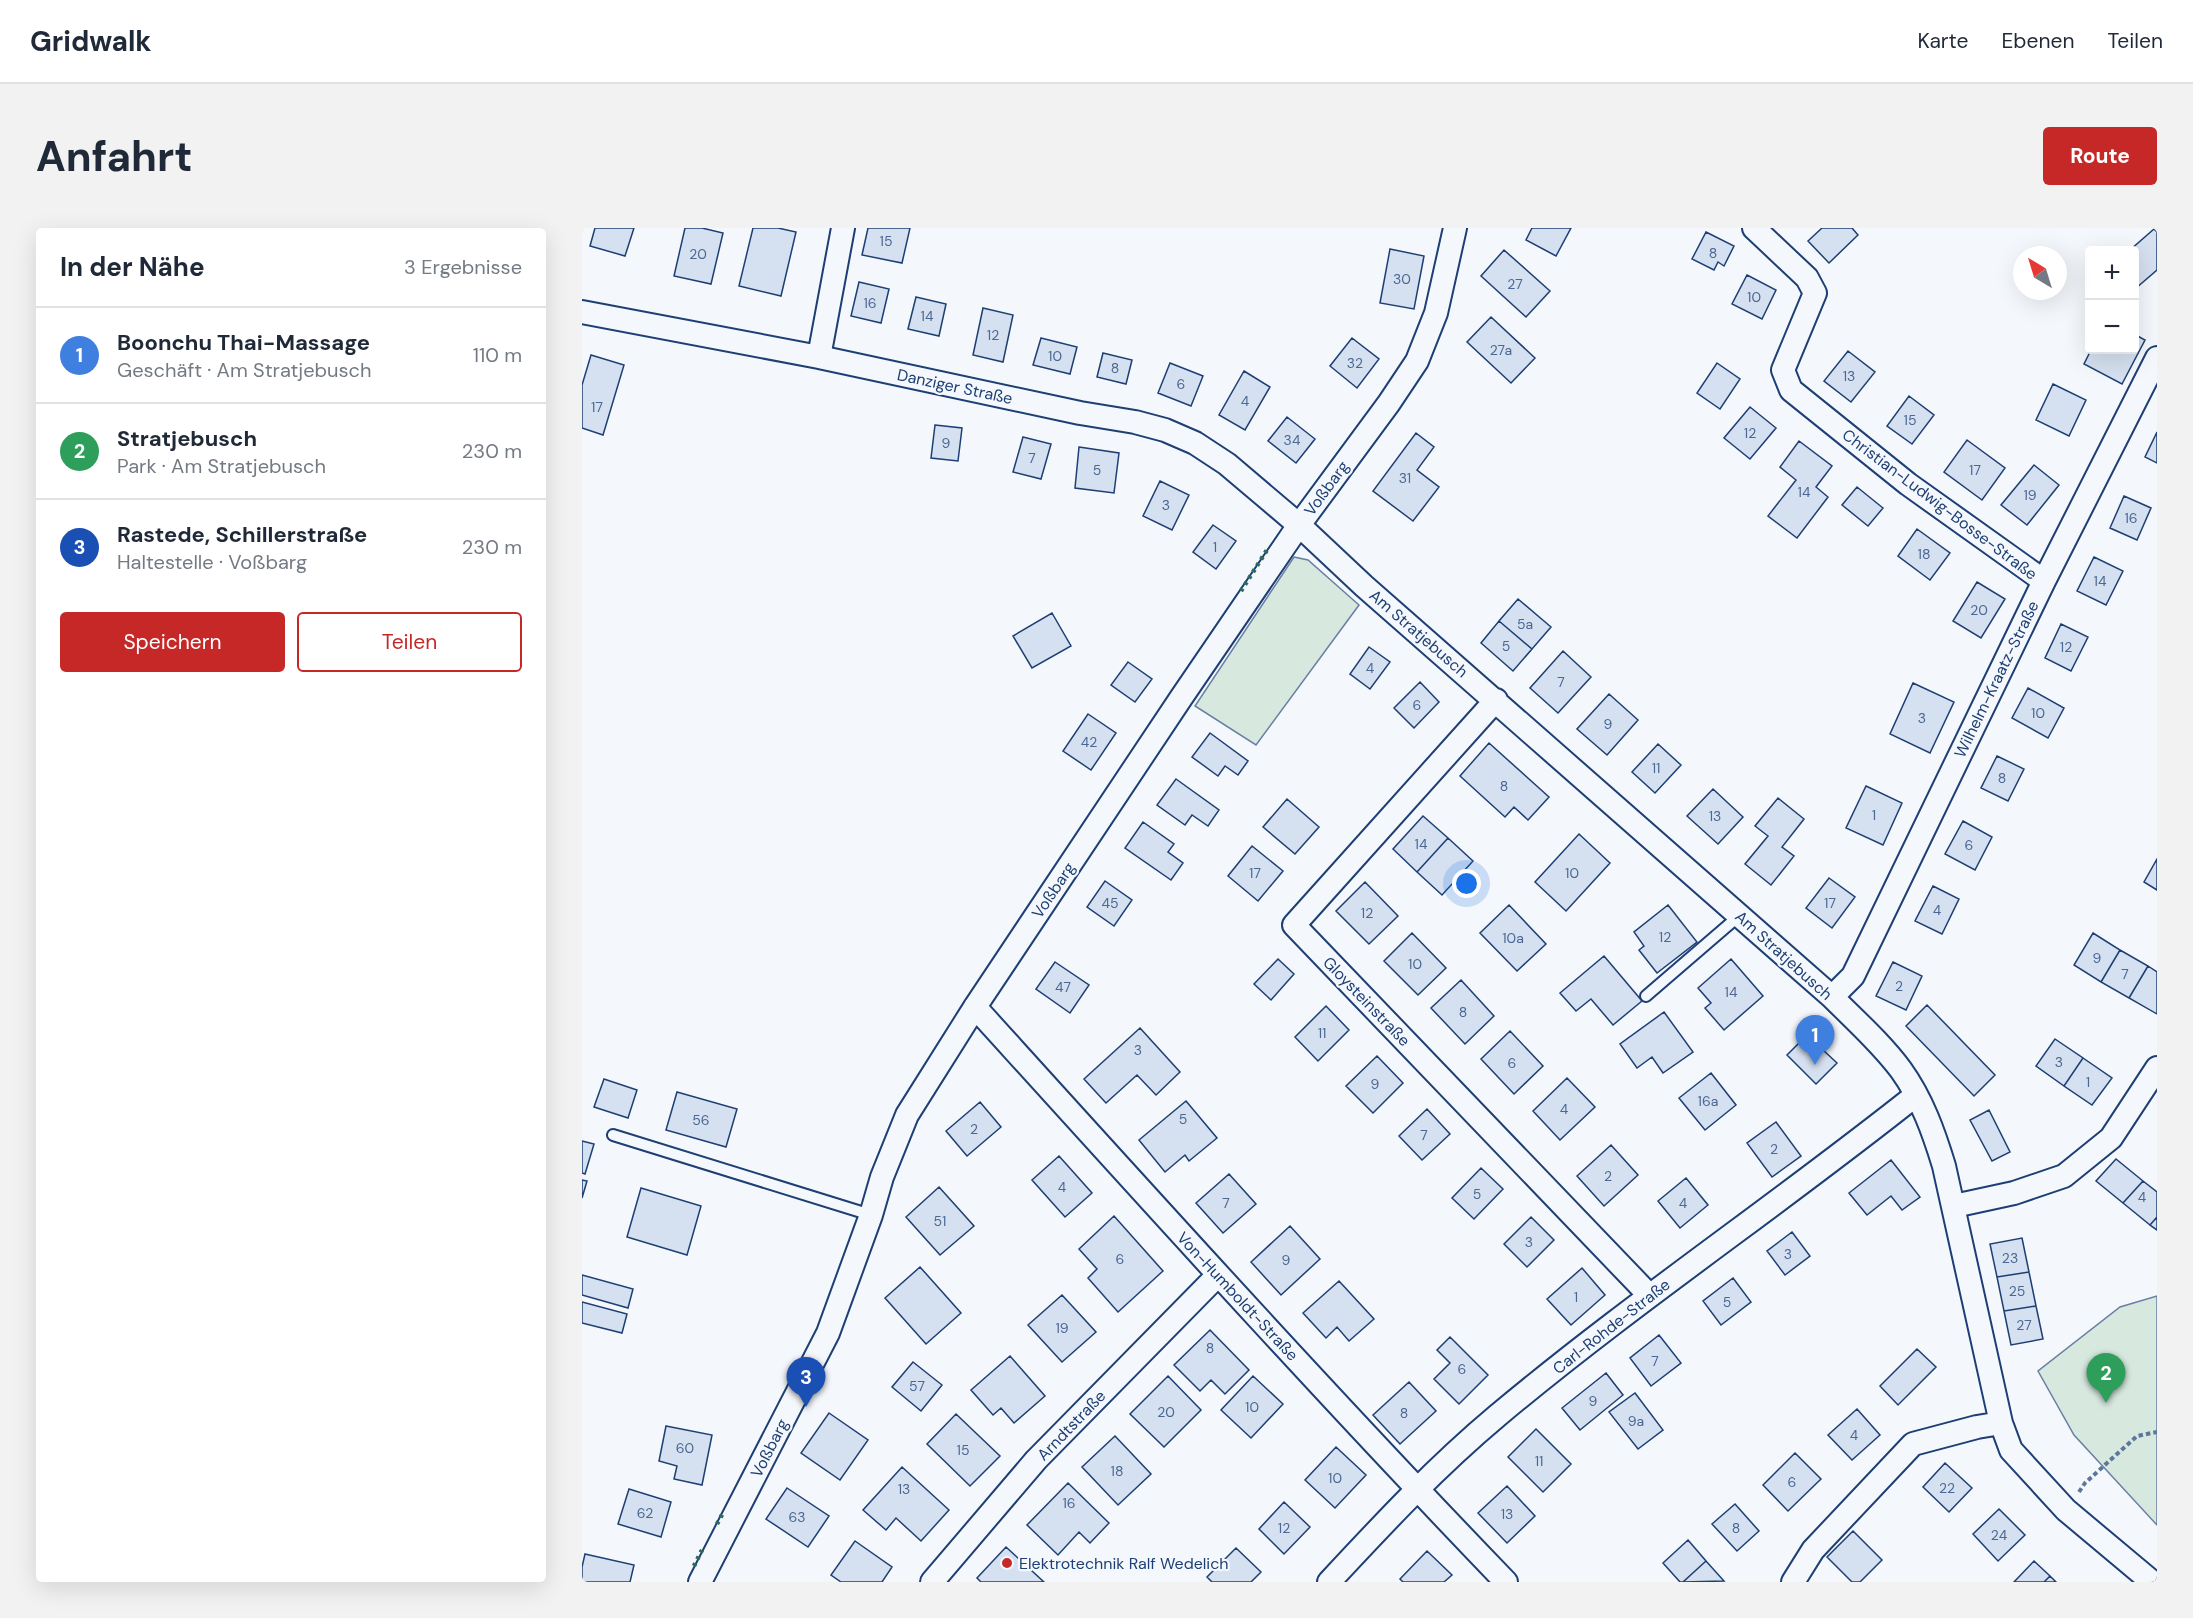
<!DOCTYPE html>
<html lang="de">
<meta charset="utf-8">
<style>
:root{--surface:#fff;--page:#f2f2f3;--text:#1f2937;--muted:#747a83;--line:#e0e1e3;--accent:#c62828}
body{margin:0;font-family:"DM Sans",sans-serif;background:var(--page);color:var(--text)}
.controls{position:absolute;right:18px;top:18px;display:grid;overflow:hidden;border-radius:6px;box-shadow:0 6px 24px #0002}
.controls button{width:54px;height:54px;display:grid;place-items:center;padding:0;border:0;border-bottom:2px solid var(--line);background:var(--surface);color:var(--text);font:30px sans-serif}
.compass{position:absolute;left:1431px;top:18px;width:54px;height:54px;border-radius:50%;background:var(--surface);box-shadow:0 6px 24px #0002;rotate:322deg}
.you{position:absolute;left:885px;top:656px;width:21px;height:21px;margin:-15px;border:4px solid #fff;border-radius:50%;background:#1a73e8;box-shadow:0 0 0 9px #1a73e833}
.badge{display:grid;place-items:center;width:39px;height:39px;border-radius:50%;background:var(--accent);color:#fff;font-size:20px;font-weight:700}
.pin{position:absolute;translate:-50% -50px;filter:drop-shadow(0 2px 3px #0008)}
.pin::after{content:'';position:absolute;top:32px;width:21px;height:18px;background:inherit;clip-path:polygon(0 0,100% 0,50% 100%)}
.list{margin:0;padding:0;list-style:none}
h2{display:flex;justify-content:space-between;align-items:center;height:78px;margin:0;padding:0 24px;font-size:26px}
h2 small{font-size:20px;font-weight:400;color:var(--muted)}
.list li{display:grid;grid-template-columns:39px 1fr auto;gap:18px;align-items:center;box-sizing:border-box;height:96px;padding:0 24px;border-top:2px solid var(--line)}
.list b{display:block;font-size:22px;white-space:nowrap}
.list p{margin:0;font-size:20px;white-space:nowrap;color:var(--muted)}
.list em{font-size:20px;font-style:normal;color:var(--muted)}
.actions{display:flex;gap:12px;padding:18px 24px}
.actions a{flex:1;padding:14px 0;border:2px solid var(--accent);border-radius:6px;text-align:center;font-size:21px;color:var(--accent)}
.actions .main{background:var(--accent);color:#fff}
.map{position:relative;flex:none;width:1575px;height:1354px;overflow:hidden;border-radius:6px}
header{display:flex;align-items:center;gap:36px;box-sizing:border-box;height:84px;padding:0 30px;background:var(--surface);border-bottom:2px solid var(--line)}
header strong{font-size:28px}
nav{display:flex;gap:33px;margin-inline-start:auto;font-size:21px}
.intro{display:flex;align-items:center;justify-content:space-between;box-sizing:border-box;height:144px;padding:0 36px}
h1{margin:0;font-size:42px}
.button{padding:15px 27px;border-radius:6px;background:var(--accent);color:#fff;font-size:21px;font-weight:700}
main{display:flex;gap:36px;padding:0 36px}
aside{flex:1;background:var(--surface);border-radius:6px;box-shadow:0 6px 24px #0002}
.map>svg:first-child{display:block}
.green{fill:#d7e8df;stroke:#687fa3;stroke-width:1.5}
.building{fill:#d5e0f0;stroke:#1d3f73;stroke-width:1.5}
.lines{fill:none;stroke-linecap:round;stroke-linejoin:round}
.service-casing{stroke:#1d3f73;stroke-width:14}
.minor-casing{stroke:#1d3f73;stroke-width:26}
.path{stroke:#5e769c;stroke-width:4;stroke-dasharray:4.5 3;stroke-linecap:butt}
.service{stroke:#f4f7fb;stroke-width:10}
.minor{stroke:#f4f7fb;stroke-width:22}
.hedge{stroke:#2c6c60;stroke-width:4.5;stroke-dasharray:3 4.5;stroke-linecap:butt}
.poi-dot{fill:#c62828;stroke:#f4f7fb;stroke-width:2}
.labels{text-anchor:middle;stroke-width:4.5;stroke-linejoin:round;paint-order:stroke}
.number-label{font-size:14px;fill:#4b6792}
.street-label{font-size:16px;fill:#1d3f73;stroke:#f4f7fb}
.poi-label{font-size:16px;fill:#1d3f73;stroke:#f4f7fb;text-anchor:start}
</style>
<header>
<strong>Gridwalk</strong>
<nav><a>Karte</a><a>Ebenen</a><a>Teilen</a></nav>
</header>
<div class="intro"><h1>Anfahrt</h1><a class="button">Route</a></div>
<main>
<aside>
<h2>In der Nähe<small>3 Ergebnisse</small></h2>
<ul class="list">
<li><span class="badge" style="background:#3f7fe0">1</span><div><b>Boonchu Thai-Massage</b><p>Geschäft · Am Stratjebusch</p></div><em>110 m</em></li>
<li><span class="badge" style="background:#2e9e5b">2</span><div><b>Stratjebusch</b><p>Park · Am Stratjebusch</p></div><em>230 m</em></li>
<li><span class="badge" style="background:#1a4fb4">3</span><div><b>Rastede, Schillerstraße</b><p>Haltestelle · Voßbarg</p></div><em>230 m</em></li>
</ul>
<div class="actions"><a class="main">Speichern</a><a>Teilen</a></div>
</aside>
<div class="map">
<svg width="1575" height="1354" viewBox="0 0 1575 1354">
<rect width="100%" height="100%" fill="#f4f7fb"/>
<path class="green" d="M712,329L726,332L777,377L674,517L613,478Z
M1575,1068V1297L1492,1207L1456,1143L1538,1079Z"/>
<path class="building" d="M13,0H52L43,28L8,18Z
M103,0H120L141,5L129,56L92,48Z
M171,0H196L214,4L199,68L157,58Z
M286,0H328L320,35L280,27Z
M950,0H989L974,28L944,12Z
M1240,0H1270L1276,7L1247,35L1226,13Z
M1572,1L1575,4V42L1553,61L1552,22H1548Z
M1124,4L1152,18L1142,38L1136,34L1132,42L1110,31Z
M808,21L842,28L832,81L798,75Z
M922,22L968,63L944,89L899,48Z
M1165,47L1194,62L1180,91L1150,76Z
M277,54L307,61L299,95L269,88Z
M334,69L364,76L357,108L326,101Z
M401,80L431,87L421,134L391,127Z
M909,89L953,130L929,155L885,114Z
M1552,106L1563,112L1540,156L1502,136L1509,122H1552Z
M459,110L495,119L488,146L451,137Z
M770,110L797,131L775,160L748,138Z
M1266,123L1293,144L1269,174L1242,153Z
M521,125L550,132L544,156L515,149Z
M9,127L42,137L21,207L0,200V157Z
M588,135L621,148L609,178L576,165Z
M1135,135L1158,151L1138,181L1115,165Z
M662,143L688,159L663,202L637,187Z
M1471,156L1504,172L1487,208L1454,192Z
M1327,168L1352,187L1330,216L1305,198Z
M1168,179L1194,200L1168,231L1142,210Z
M705,189L733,211L714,235L686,213Z
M353,197L380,200L376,233L349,230Z
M1575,204V235L1563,229Z
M834,205L852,219L835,242L857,259L831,293L791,263Z
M441,209L469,216L459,251L431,244Z
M1385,212L1423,240L1400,272L1362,244Z
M1217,213L1250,238L1234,259L1246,269L1215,310L1186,288L1214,252L1198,239Z
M497,219L537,225L532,265L493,260Z
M1452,237L1477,257L1445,297L1419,277Z
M578,253L607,267L590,302L561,288Z
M1275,259L1301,280L1286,298L1260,277Z
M1542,268L1569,280L1555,312L1528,300Z
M631,297L654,313L634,341L611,324Z
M1335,301L1368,325L1348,352L1316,328Z
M1512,329L1541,343L1524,377L1495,363Z
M1395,354L1423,371L1399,410L1371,393Z
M936,371L969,399L950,421L917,393Z
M470,385L489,418L450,440L431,408Z
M917,393L950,421L931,443L899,415Z
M1479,396L1506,409L1489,443L1463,430Z
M787,419L808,434L788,461L768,446Z
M981,423L1009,449L976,485L948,460Z
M546,434L570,451L553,474L529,457Z
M838,454L857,474L832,500L812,480Z
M1331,455L1372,474L1348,525L1308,506Z
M1446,460L1482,480L1466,510L1430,490Z
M1027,466L1056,492L1025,527L995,501Z
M506,486L534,505L509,542L481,523Z
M628,505L666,533L656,547L643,538L636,548L610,529Z
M907,515L967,569L946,592L932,579L923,589L878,548Z
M1076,516L1099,537L1073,565L1050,544Z
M1415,528L1442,541L1426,573L1399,560Z
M594,551L637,582L626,598L610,587L603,597L575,577Z
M1284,558L1320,575L1301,617L1264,600Z
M1131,561L1161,589L1136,616L1105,588Z
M1196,570L1222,591L1200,619L1212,628L1189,657L1163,636L1186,608L1173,598Z
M705,571L737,599L713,626L681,599Z
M841,588L866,610L835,644L811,621Z
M1381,593L1410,609L1393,642L1363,626Z
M561,594L592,616L586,624L601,635L589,652L543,620Z
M997,606L1028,635L984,683L953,654Z
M866,610L891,633L860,667L835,644Z
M670,618L701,643L676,673L646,648Z
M1575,631V662L1562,654Z
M1247,650L1273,669L1250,700L1224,680Z
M523,653L550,672L532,698L505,679Z
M783,654L816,688L787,716L754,683Z
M1351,658L1377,671L1360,706L1333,693Z
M927,677L964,716L935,743L898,705Z
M1086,677L1115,714L1075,745L1057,722L1062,718L1052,704Z
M830,705L864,740L836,767L802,733Z
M1511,705L1538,722L1519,754L1492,737Z
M1538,722L1566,738L1547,770L1519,754Z
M1022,728L1060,773L1031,797L1009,771L994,783L978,765Z
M696,731L712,746L689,772L672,756Z
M1149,731L1181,768L1142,802L1123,780L1129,775L1116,760Z
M473,734L507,757L488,785L454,761Z
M1311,734L1340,748L1324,782L1294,768Z
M1566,738L1575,744V786L1547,770Z
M879,752L912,788L883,816L849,780Z
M1345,777L1413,847L1392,868L1324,798Z
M744,778L767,802L736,833L713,809Z
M1082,784L1111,824L1081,845L1070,829L1055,840L1038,816Z
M558,800L598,844L574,867L555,847L524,875L502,851Z
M928,803L961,838L932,866L899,831Z
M1225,807L1255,835L1234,856L1205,827Z
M1473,811L1501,830L1482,858L1454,838Z
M795,828L821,855L791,885L764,858Z
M1501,830L1530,850L1510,877L1482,858Z
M1129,845L1154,877L1123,902L1097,870Z
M985,850L1013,879L978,912L951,883Z
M22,851L55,862L46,890L12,879Z
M95,864L155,881L144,919L84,902Z
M604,873L635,910L607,933L603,927L583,944L557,912Z
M398,874L419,899L385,928L364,903Z
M845,881L868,906L840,932L817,908Z
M1407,882L1428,924L1410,933L1388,892Z
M1194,894L1219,928L1190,949L1165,915Z
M0,913L12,916L3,946L0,945Z
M1029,917L1056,947L1022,978L995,948Z
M477,928L510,965L483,989L450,952Z
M1534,931L1561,953L1541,975L1514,953Z
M1309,932L1338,969L1320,982L1309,968L1285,987L1267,965Z
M899,940L921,961L892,991L870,970Z
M647,946L674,976L641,1005L614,975Z
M1104,950L1126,977L1098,1000L1076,973Z
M0,952L5,953L0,970Z
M1561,953L1575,964V989L1568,997L1541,975Z
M357,959L392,998L358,1027L324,989Z
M59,960L119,978L105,1027L45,1009Z
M532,988L581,1043L536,1084L506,1050L515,1041L497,1021Z
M949,989L972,1012L945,1039L922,1016Z
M1575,989V1002L1568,997Z
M708,998L738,1031L699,1067L669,1034Z
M1210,1004L1228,1028L1203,1047L1185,1023Z
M1440,1010L1447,1044L1415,1049L1408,1016Z
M338,1039L379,1085L344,1116L303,1070Z
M1000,1040L1023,1067L989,1097L965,1071Z
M1447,1044L1454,1078L1422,1083L1415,1049Z
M0,1047L51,1061L46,1080L0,1067Z
M1151,1050L1169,1074L1139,1097L1121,1073Z
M757,1053L792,1091L767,1113L755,1099L744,1110L721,1085Z
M480,1067L514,1104L480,1134L446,1097Z
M0,1074L45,1086L40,1105L0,1095Z
M1454,1078L1461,1111L1429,1117L1422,1083Z
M628,1102L667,1142L643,1166L629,1152L618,1163L592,1137Z
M1077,1107L1099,1135L1069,1158L1048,1130Z
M868,1109L906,1147L877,1176L852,1151L868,1135L855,1122Z
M1335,1121L1354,1139L1316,1177L1298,1158Z
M428,1128L463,1168L432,1195L419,1180L411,1187L389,1162Z
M331,1134L360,1157L339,1183L310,1159Z
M1024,1145L1041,1167L998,1202L980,1180Z
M586,1148L619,1182L582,1219L548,1186Z
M671,1148L701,1176L669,1210L639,1182Z
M827,1154L854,1183L818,1216L791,1187Z
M1053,1165L1081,1202L1056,1221L1027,1184Z
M1275,1181L1298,1207L1270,1232L1246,1207Z
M247,1185L286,1212L258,1252L219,1225Z
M374,1186L418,1228L388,1258L345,1216Z
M84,1198L130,1207L120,1257L92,1251L95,1238L77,1233Z
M954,1201L989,1236L961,1264L926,1229Z
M533,1208L569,1246L536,1277L500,1239Z
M754,1219L784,1247L753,1280L723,1252Z
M1213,1225L1239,1251L1206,1283L1181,1257Z
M1363,1235L1390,1260L1367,1284L1341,1259Z
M320,1239L367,1282L339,1313L314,1290L304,1302L281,1282Z
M486,1255L527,1295L508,1315L497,1304L476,1327L445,1297Z
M925,1258L953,1288L925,1315L896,1285Z
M205,1260L247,1288L226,1319L184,1291Z
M47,1261L89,1274L79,1309L36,1296Z
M702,1274L728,1299L702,1326L677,1301Z
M1153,1276L1177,1303L1155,1323L1130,1296Z
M1417,1281L1443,1307L1416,1333L1391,1306Z
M1271,1303L1300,1332L1278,1354H1270L1245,1329Z
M1106,1312L1124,1333L1101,1354H1098L1081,1335Z
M273,1313L310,1339L300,1354H259L249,1347Z
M424,1319L462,1354H399L395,1350Z
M654,1320L679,1344L669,1354H630L625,1349Z
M845,1323L870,1347L862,1354H821L818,1351Z
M3,1326L52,1337L48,1354H0V1339Z
M1124,1333L1142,1353L1101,1354Z
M1452,1333L1468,1348L1462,1354H1432Z
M1468,1348L1474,1354H1462Z"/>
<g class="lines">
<g class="service-casing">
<path id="service" d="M1064,768L1158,687
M31,907L289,987"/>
</g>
<g class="minor-casing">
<path id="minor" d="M1172,0L1225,50L1233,65L1201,142L1209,162L1326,256L1462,353
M0,84L237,129L498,185L553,194L583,202L613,215L645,236L717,297L782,358L1250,769C1273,792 1299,815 1319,842C1340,871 1352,905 1362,938L1419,1195L1429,1222L1484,1282L1570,1354
M237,129L261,0
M914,472L712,697L1067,1067
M1250,769L1271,748L1462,353L1575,130
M393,779C568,972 743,1166 924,1354
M1372,978L1432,965L1482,948L1529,910L1575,840
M118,1354L246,1105L289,987L300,949L325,887L393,779L599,470L717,297L807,175L835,133L854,85L873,0
M350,1354L454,1232L636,1047
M747,1354C801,1296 854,1239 915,1188C1050,1075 1196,977 1334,867
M1211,1354L1231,1322L1331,1216L1395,1199L1419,1195"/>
</g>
<path class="path" d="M1497,1264L1503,1255L1555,1208L1575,1204"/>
<use href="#service" class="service"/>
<use href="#minor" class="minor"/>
<path class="hedge" d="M659,363L685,322
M135,1296L141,1285
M112,1338L122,1318"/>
</g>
<circle class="poi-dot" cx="425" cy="1335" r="6"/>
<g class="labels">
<g class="number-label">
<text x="304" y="18">15</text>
<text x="1131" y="30">8</text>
<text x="116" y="31">20</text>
<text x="820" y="56">30</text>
<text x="933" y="61">27</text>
<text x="1172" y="74">10</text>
<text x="288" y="80">16</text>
<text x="345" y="93">14</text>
<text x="411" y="112">12</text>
<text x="919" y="127">27a</text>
<text x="473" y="133">10</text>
<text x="773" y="140">32</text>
<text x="533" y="145">8</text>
<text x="1267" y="153">13</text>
<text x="599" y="161">6</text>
<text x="663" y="178">4</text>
<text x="15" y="184">17</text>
<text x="1328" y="197">15</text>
<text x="1168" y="210">12</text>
<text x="710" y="217">34</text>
<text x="364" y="220">9</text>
<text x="450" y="235">7</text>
<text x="515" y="247">5</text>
<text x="1393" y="247">17</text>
<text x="823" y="255">31</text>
<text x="1222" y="269">14</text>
<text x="1448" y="272">19</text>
<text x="584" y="282">3</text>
<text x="1549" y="295">16</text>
<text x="633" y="324">1</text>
<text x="1342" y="331">18</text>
<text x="1518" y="358">14</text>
<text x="1397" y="387">20</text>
<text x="943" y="401">5a</text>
<text x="924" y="423">5</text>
<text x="1484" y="424">12</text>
<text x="788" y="445">4</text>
<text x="979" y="459">7</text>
<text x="835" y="482">6</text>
<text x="1456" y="490">10</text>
<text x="1340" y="495">3</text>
<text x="1026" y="501">9</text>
<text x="507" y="519">42</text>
<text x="1074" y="545">11</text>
<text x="1420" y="555">8</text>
<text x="922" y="563">8</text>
<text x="1292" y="592">1</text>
<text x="1133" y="593">13</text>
<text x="839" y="621">14</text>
<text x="1387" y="622">6</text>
<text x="673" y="650">17</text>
<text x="990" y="650">10</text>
<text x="528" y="680">45</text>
<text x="1248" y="680">17</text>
<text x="1355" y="687">4</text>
<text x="785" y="690">12</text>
<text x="1083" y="714">12</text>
<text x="931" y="715">10a</text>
<text x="1515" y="735">9</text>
<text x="833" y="741">10</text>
<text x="1543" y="751">7</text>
<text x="1317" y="763">2</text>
<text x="481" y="764">47</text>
<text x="1149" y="769">14</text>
<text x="881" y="789">8</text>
<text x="740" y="810">11</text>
<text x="556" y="827">3</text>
<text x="1477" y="839">3</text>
<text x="930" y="840">6</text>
<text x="1506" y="859">1</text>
<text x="793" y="861">9</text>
<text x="1126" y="878">16a</text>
<text x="982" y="886">4</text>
<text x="601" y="896">5</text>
<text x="119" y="897">56</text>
<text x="392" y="906">2</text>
<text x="842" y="912">7</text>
<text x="1192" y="926">2</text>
<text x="1026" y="953">2</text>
<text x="480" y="964">4</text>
<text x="895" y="971">5</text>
<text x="1560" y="974">4</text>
<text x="644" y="980">7</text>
<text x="1101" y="980">4</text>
<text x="358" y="998">51</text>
<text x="947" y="1019">3</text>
<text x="1206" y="1031">3</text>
<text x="1428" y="1035">23</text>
<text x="538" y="1036">6</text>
<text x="704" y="1037">9</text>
<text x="1435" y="1068">25</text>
<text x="994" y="1074">1</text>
<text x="1145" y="1079">5</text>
<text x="1442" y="1102">27</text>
<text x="480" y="1105">19</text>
<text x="628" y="1125">8</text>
<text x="1073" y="1138">7</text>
<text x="880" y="1146">6</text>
<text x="335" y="1163">57</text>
<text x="1011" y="1178">9</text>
<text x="670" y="1184">10</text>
<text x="584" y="1189">20</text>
<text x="822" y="1190">8</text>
<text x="1054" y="1198">9a</text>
<text x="1272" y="1212">4</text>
<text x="103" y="1225">60</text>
<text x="381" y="1227">15</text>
<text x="957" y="1238">11</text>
<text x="535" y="1248">18</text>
<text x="753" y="1255">10</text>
<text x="1210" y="1259">6</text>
<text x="1365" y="1265">22</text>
<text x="322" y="1266">13</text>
<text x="487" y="1280">16</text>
<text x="63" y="1290">62</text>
<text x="925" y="1291">13</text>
<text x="215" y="1294">63</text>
<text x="702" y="1305">12</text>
<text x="1154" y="1305">8</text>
<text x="1417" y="1312">24</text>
</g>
<g class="street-label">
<text transform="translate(373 158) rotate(12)" y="6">Danziger Straße</text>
<text transform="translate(744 260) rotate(-54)" y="6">Voßbarg</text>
<text transform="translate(1358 276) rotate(37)" y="6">Christian-Ludwig-Bosse-Straße</text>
<text transform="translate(837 405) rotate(41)" y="6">Am Stratjebusch</text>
<text transform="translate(1414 451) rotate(-64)" y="6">Wilhelm-Kraatz-Straße</text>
<text transform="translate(471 662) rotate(-56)" y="6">Voßbarg</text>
<text transform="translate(1202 727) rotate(42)" y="6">Am Stratjebusch</text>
<text transform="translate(785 773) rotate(46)" y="6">Gloysteinstraße</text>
<text transform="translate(656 1068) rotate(47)" y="6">Von-Humboldt-Straße</text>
<text transform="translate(1029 1098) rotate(-38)" y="6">Carl-Rohde-Straße</text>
<text transform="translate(489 1197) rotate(-46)" y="6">Arndtstraße</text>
<text transform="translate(187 1220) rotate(-63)" y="6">Voßbarg</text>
</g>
<g class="poi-label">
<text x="437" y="1341">Elektrotechnik Ralf Wedelich</text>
</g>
</g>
</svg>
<div class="controls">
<button>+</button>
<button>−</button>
</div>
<svg class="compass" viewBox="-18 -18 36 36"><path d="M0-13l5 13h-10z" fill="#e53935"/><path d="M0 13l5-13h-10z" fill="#747a83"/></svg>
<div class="you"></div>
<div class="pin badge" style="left:1233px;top:837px;background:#3f7fe0">1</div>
<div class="pin badge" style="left:1524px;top:1175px;background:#2e9e5b">2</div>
<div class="pin badge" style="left:224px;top:1179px;background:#1a4fb4">3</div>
</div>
</main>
